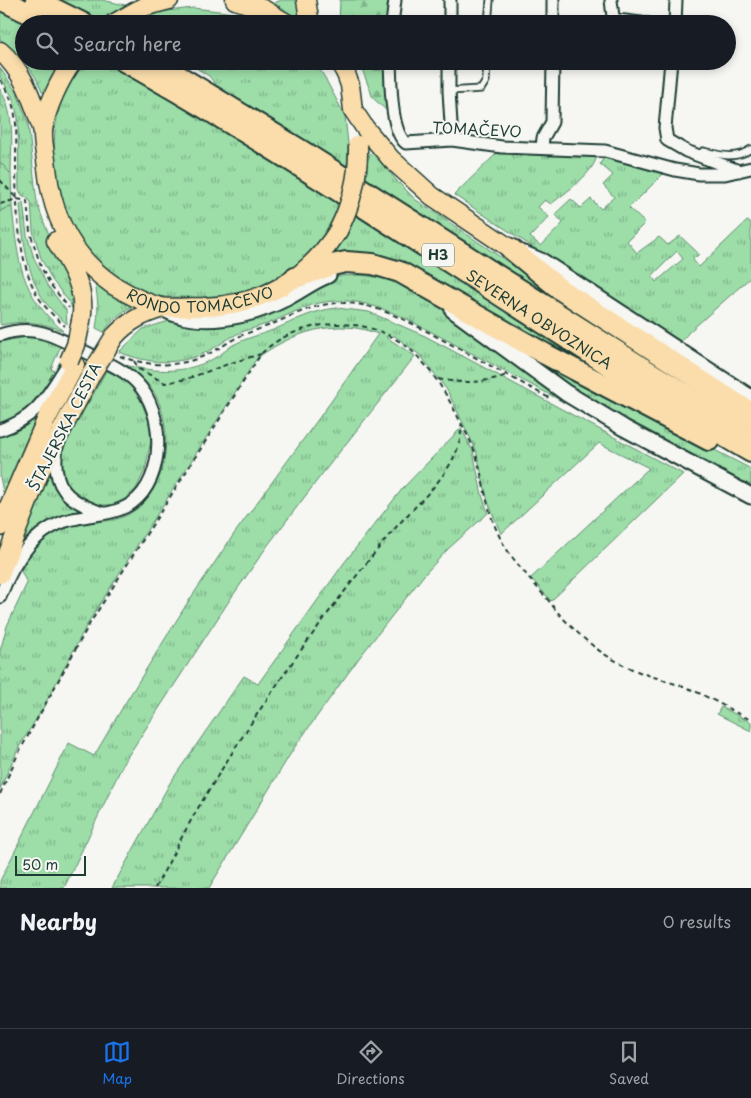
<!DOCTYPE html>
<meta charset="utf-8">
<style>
:root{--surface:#171b24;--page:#20242c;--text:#f1f3f6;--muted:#9ea1a6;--line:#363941;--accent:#1a73e8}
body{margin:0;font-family:"Playpen Sans",sans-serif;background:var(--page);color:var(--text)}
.scale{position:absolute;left:15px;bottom:12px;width:71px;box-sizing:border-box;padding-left:5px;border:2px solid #1f3d34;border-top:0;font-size:14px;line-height:18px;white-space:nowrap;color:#1f3d34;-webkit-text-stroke:4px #f6f6f2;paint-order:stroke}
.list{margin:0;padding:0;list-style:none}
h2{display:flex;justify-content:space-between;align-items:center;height:65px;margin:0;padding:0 20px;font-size:21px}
h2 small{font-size:16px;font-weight:400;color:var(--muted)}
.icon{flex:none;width:28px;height:28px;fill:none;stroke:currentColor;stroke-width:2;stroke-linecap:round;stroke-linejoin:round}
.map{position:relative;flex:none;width:751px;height:888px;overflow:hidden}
.search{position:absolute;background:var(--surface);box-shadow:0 2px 8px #0003;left:15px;right:15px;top:15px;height:55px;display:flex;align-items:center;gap:12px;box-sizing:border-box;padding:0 18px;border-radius:28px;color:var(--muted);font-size:19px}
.sheet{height:140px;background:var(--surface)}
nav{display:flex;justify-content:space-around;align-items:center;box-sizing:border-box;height:70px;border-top:1px solid var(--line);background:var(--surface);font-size:14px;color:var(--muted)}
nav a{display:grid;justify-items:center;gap:2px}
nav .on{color:var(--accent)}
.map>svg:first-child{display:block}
.grass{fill:url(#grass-tufts);stroke:#5e8d6e;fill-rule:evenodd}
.forest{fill:url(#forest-firs);stroke:#5e8d6e}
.park{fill:#9cdda8;stroke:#5e8d6e}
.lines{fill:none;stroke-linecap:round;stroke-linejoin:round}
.lane-casing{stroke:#1f3d34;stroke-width:9}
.street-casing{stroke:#1f3d34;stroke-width:15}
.secondary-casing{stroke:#1f3d34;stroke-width:19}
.primary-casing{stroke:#1f3d34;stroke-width:21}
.highway-casing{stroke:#1f3d34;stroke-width:24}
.path{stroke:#1f3d34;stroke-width:2;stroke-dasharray:5 4;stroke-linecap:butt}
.lane{stroke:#f6f6f2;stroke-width:5.5}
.street{stroke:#f6f6f2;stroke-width:11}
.secondary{stroke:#f6f6f2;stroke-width:15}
.primary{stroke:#faddab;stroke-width:18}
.highway{stroke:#faddab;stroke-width:20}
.primary-bridge-casing{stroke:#1f3d34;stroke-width:21;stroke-linecap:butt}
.primary-bridge{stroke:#faddab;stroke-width:18}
.labels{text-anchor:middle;stroke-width:4;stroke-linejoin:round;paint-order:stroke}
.shield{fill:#f6f6f2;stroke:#60746d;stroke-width:1}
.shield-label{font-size:14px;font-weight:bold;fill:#1f3d34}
.street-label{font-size:15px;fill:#1f3d34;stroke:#f6f6f2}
</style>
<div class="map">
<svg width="751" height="888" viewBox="0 0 751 888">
<defs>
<pattern id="grass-tufts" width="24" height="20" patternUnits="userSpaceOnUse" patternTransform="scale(1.25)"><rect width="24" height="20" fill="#9cdda8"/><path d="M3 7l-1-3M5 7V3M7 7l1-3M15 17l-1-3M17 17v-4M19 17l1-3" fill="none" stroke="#7fb48a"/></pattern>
<pattern id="forest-firs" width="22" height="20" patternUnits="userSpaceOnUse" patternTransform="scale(1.25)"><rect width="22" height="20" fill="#9cdda8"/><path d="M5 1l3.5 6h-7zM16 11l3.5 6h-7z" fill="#7fb48a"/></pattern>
</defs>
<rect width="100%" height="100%" fill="#f6f6f2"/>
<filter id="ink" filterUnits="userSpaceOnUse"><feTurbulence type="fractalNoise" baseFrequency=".02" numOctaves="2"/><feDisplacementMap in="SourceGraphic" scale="10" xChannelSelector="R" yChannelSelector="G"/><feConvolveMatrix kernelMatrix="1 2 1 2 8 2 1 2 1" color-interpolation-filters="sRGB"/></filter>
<g filter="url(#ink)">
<path class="grass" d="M61,0H102L125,5L101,20Z
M281,0H302L303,24L272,4Z
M193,8L235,13H247L272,24H131L159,12Z
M0,11L26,24H24V60L0,39Z
M25,61H62L55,71L56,73L46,93L42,92L36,78Z
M86,61H100L138,81L199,116L339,204C312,271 258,303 187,297C176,297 163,298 153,295C113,284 73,244 62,205C60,198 59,190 58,183C51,144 53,115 71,80L72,81Z
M185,61H315L325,78L345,116L348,144L347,166L216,85L209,76Z
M0,68L17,93L28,123L37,203L46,228L75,290L73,311L70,303L52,280L41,258L33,231L31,202L27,198L22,195L19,190L18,117L12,96L0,77Z
M0,89C16,116 11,144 11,174H2L0,173Z
M374,152L396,180L416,200L702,393L366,178L368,155Z
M498,152L597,154C596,172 565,193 551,204L545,200L538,207L549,217L530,237L541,246L563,223L555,214L571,199L581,208L591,199L601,209L614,197L603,185L613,175L600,164L604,157L607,156L666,171L629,208L645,223L627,241L637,253L659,237L668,245L680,236L699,254L693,260L699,267L747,221L751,223V277L689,332L679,344L454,195ZM677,251L683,259L656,282L652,276Z
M23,202L27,235L34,258L47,285L66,310L67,324C59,317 51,310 45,302C26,274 23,238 20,205Z
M12,207C18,262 20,293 63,331C43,322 22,320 1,325L0,323V211L6,208Z
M356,216L645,400L419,277L329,259L343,239H345Z
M362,275L387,279L413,288L622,433L407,319C384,309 360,299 334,301C313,302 296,311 277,320C264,326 250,328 237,334C227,339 218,346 207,352C177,366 149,364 119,352L143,329L169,321H214L339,276Z
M95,283L113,296L133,306C120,313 112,320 104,332L96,328C99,312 98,299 95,283Z
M337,308L369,312L425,336L683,474L551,601L531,578L649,468L599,443L501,534L488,502L476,450L447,390L421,356L395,336L386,337L415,356L319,478L268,545L229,601L124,762L64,888H0V881L69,743L94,756L124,705L188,602L234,534L330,403L378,334C336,317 291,333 257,358L89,621L43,708L19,747L0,789V651L7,626L27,583L21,571C34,542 57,525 88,523C102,521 117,521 129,514C168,492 175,431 155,394C147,381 137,373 125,365C156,373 189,374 218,356C223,353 228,348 233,345C246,338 260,335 273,330C297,320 310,311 337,308Z
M491,330L573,376L751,469V490L595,405Z
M26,337L47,340L61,345L51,369L55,371L62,358L64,359L32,409L0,427V342Z
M107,369L129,384L140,399L149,421L151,440L145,470L136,489L125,499L119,502L111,505H94L73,495L60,475L62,447L73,425L89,402Z
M43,408L7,493L3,492L0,477V435Z
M461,428L473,451L482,495L488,513L448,549L424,575L359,658L294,748L209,888H112L170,783L244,676L258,684L344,563L403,488Z
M49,464L85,511L18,553L25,523Z
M721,707L751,722V731L717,714Z"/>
<path class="forest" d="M340,0H389L386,24H339Z
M359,61H384L387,111L373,98Z"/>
<path class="park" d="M0,162L11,174L12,207L6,208L0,211Z"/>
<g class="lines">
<g class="lane-casing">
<path id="lane" d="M488,24L490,0
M449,91L481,89L486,81L487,61
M698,156L703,151C720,155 735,160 751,149"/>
</g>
<g class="street-casing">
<path id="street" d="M553,0V24
M611,0L613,17L617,20L649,24
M392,24L395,0
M450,24V0
M675,24L676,0
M390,61C391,80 390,131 406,143L452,140L502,147L605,151L675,170L699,174H725L751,168
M449,61V91L452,140
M671,61L665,128L667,140L686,151L739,171
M542,148L543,138L552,122L553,61
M0,335C33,324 53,335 82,350C100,360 123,368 137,383C165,412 166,478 132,503C117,514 96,514 78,518C36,525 14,560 0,597
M0,430C38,417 46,397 67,365
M57,447C51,487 67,501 103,513"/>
</g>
<g class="secondary-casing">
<path id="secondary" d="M524,254L543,262L751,398
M164,309C198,328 251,316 284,299C299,292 312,281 328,275
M453,310L566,393L624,428L751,496"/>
</g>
<g class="primary-casing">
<g id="primary">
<path d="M235,0L263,9L288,24"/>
<path d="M306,0L310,24"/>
<path d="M113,24L143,7L169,0"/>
<path d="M0,51C24,71 33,102 43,131"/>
<path id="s1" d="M73,61C60,79 46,108 43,130C42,142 46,156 47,168C52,217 72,257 113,285C128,294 144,303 161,307C168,309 194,307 203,307C262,305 306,281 338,231"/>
<path d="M339,61L346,74L350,85L353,110L365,128L391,159L432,196L511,249"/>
<path d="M56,241C72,267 87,290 81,321"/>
<path d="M114,337C128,321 143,314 163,308"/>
<path d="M0,527L46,420L75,365"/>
<path d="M0,574L40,471L92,373"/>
</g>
</g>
<g class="highway-casing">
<g id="highway">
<path d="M2,0L51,24"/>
<path d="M36,0L84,24"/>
<path id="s2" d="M124,61C339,182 538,327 751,452"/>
<path d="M154,61L302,151L646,370L751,434"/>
<path d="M511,249L561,290L751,413"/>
<path d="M295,278L332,265L346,262L373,264L400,272L545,354L709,440"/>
</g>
</g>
<path class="path" d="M0,80C20,108 16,129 16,160C16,200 17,264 39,298C46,309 56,318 65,326
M0,180L17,199
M0,204L17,199L27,201L30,232L41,267L50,284L69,308
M120,356C149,367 180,368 208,354C219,349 228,342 238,337C251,331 265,328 277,322C300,312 320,302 346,303C383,304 425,331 458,348C489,365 520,382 551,399
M134,361L139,369L165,383L186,379L234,362L261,354
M438,379C463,384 483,383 507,375
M0,794L18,754L90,623L261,354C279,335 311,324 337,324C401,324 431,364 458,417C465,431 474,446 478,462C484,485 487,509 497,531C507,555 525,572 541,592C548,599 554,608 560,615C576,632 595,650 616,661C638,674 666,680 690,689C711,698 730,710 751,720
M155,888C172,857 187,825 206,795C261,704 323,615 391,533C415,504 464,467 461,425"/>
<use href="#lane" class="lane"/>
<use href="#street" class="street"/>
<use href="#secondary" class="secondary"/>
<use href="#primary" class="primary"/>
<use href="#highway" class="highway"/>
<g class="primary-bridge-casing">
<path id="primary-bridge" d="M338,231C352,203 359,176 358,145
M69,361L76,345L81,321
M92,373L114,337"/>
</g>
<use href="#primary-bridge" class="primary-bridge"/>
</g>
</g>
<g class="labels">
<rect class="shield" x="422" y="243.5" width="32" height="23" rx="4"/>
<g class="shield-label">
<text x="438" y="260">H3</text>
</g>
<g class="street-label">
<text transform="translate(477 130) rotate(3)" y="5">TOMAČEVO</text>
<text dy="5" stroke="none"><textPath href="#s1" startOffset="345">RONDO TOMAČEVO</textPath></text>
<text dy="5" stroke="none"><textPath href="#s2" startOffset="489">SEVERNA OBVOZNICA</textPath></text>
<text transform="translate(65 427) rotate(-63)" y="5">ŠTAJERSKA CESTA</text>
</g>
</g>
</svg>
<div class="scale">50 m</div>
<div class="search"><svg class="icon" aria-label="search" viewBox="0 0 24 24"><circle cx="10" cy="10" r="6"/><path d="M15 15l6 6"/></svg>Search here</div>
</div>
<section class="sheet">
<h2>Nearby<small>0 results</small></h2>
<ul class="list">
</ul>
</section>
<nav>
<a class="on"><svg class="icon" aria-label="map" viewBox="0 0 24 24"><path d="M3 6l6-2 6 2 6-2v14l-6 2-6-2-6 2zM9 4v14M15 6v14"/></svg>Map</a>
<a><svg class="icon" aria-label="directions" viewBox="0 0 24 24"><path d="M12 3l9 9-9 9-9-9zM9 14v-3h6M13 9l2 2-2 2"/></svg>Directions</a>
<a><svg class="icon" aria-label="saved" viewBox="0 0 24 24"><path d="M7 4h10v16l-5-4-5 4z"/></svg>Saved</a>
</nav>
